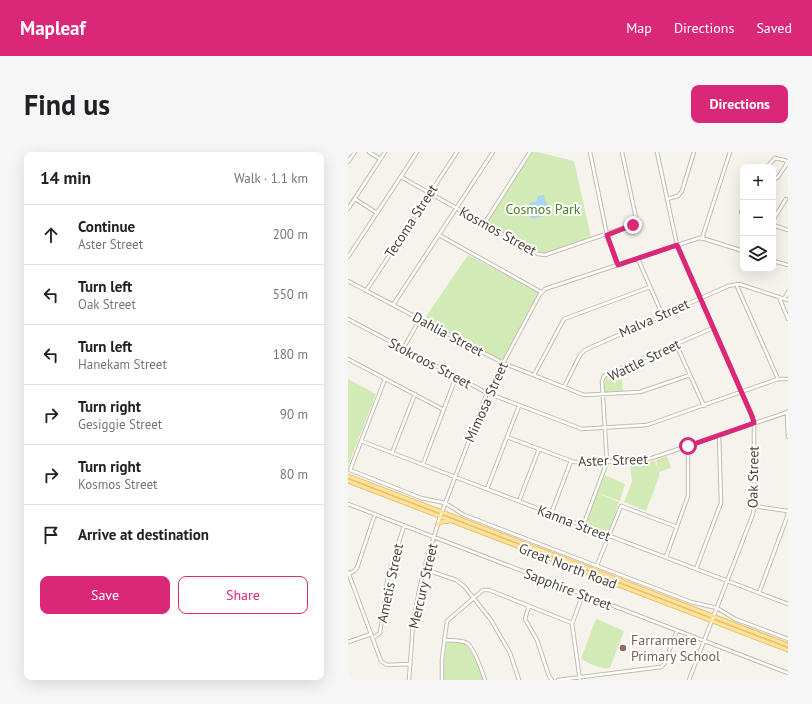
<!DOCTYPE html>
<meta charset="utf-8">
<style>
:root{--surface:#fff;--page:#f6f6f6;--text:#202124;--muted:#757577;--line:#e0e0e0;--accent:#db2777}
body{margin:0;font-family:"PT Sans",sans-serif;background:var(--page);color:var(--text)}
.controls{position:absolute;right:12px;top:12px;display:grid;overflow:hidden;border-radius:8px;box-shadow:0 4px 16px #0002}
.controls button{width:36px;height:36px;display:grid;place-items:center;padding:0;border:0;border-bottom:1px solid var(--line);background:var(--surface);color:var(--text);font:20px sans-serif}
.stop{position:absolute;width:12px;height:12px;margin:-9px;border:3px solid #db2777;border-radius:50%;background:#fff}
.stop.end{background:#db2777;border-color:#fff;box-shadow:0 1px 4px #0008}
.list{margin:0;padding:0;list-style:none}
h2{display:flex;justify-content:space-between;align-items:center;height:52px;margin:0;padding:0 16px;font-size:17px}
h2 small{font-size:13px;font-weight:400;color:var(--muted)}
.list li{display:grid;grid-template-columns:26px 1fr auto;gap:12px;align-items:center;box-sizing:border-box;height:60px;padding:0 16px;border-top:1px solid var(--line)}
.list b{display:block;font-size:15px;white-space:nowrap}
.list p{margin:0;font-size:13px;white-space:nowrap;color:var(--muted)}
.list em{font-size:13px;font-style:normal;color:var(--muted)}
.actions{display:flex;gap:8px;padding:12px 16px}
.actions a{flex:1;padding:9px 0;border:1px solid var(--accent);border-radius:8px;text-align:center;font-size:14px;color:var(--accent)}
.actions .main{background:var(--accent);color:#fff}
.icon{flex:none;width:22px;height:22px;fill:none;stroke:currentColor;stroke-width:2;stroke-linecap:round;stroke-linejoin:round}
.map{position:relative;flex:none;width:440px;height:528px;overflow:hidden;border-radius:8px}
header{display:flex;align-items:center;gap:24px;box-sizing:border-box;height:56px;padding:0 20px;background:var(--accent);color:#fff}
header strong{font-size:19px}
nav{display:flex;gap:22px;margin-inline-start:auto;font-size:14px}
.intro{display:flex;align-items:center;justify-content:space-between;box-sizing:border-box;height:96px;padding:0 24px}
h1{margin:0;font-size:28px}
.button{padding:10px 18px;border-radius:8px;background:var(--accent);color:#fff;font-size:14px;font-weight:700}
main{display:flex;gap:24px;padding:0 24px}
aside{flex:1;background:var(--surface);border-radius:8px;box-shadow:0 4px 16px #0002}
.map>svg:first-child{display:block}
.green{fill:#d2eab5}
.water{fill:#a9d4f2}
.lines{fill:none;stroke-linecap:round;stroke-linejoin:round}
.minor-casing{stroke:#c2bbae;stroke-width:4.5}
.major-casing{stroke:#e6c16a;stroke-width:5}
.minor{stroke:#fff;stroke-width:2.5}
.major{stroke:#ffe39c;stroke-width:3}
.route{stroke:#db2777;stroke-width:5}
.education-dot{fill:#8d6e63;stroke:#fff;stroke-width:1.5}
.labels{text-anchor:middle;stroke-width:4;stroke-linejoin:round;paint-order:stroke}
.park-label{font-size:14px;fill:#4a7f2a;stroke:#fff}
.street-label{font-size:14px;fill:#4b4439;stroke:#fff}
.education-label{font-size:14px;fill:#785e54;stroke:#fff;text-anchor:start}
</style>
<header>
<strong>Mapleaf</strong>
<nav><a>Map</a><a>Directions</a><a>Saved</a></nav>
</header>
<div class="intro"><h1>Find us</h1><a class="button">Directions</a></div>
<main>
<aside>
<h2>14 min<small>Walk · 1.1 km</small></h2>
<ul class="list">
<li><svg class="icon" aria-label="ahead" viewBox="0 0 24 24"><path d="M12 20V5M6 11l6-6 6 6"/></svg><div><b>Continue</b><p>Aster Street</p></div><em>200 m</em></li>
<li><svg class="icon" aria-label="left" viewBox="0 0 24 24"><path d="M17 20v-9H6M10 6l-5 5 5 5"/></svg><div><b>Turn left</b><p>Oak Street</p></div><em>550 m</em></li>
<li><svg class="icon" aria-label="left" viewBox="0 0 24 24"><path d="M17 20v-9H6M10 6l-5 5 5 5"/></svg><div><b>Turn left</b><p>Hanekam Street</p></div><em>180 m</em></li>
<li><svg class="icon" aria-label="right" viewBox="0 0 24 24"><path d="M7 20v-9h11M14 6l5 5-5 5"/></svg><div><b>Turn right</b><p>Gesiggie Street</p></div><em>90 m</em></li>
<li><svg class="icon" aria-label="right" viewBox="0 0 24 24"><path d="M7 20v-9h11M14 6l5 5-5 5"/></svg><div><b>Turn right</b><p>Kosmos Street</p></div><em>80 m</em></li>
<li><svg class="icon" aria-label="arrive" viewBox="0 0 24 24"><path d="M6 21V4h12l-3 4 3 4H6"/></svg><div><b>Arrive at destination</b></div></li>
</ul>
<div class="actions"><a class="main">Save</a><a>Share</a></div>
</aside>
<div class="map">
<svg width="440" height="528" viewBox="0 0 440 528">
<rect width="100%" height="100%" fill="#f6f3ec"/>
<path class="green" d="M184,0H189L226,9L243,85L200,101H192L140,72L141,66Z
M120,103L187,138L190,141L155,207L153,208L77,166Z
M273,220L275,239L258,240L256,238C257,222 258,225 273,220Z
M0,227L28,242L0,314Z
M319,304L323,316L311,320L308,308Z
M307,309L311,320V325L298,359L276,350L284,330L282,311Z
M257,323L277,332L272,349L250,341Z
M249,341L271,350L262,376L258,381L237,372Z
M249,467L276,479L262,516C252,517 242,512 233,507L247,469Z
M102,490L118,492L132,515L137,528H95L98,493L99,491Z"/>
<path class="water" d="M196,43L197,49L202,54V57L197,60L196,64L184,67L180,62L181,59L180,54L183,50H188L190,44Z"/>
<g class="lines">
<g class="minor-casing">
<path id="minor" d="M21,0L32,7
M242,0L259,83L269,113
M309,0L329,93L404,264L406,271V354L405,362L341,528
M0,10L7,0
M419,15L427,6L440,9
M53,25L190,102L197,103L287,72L288,66L274,0
M425,28L430,25L440,10
M7,47L29,61
M319,47L330,44L334,39L346,0
M395,55L393,60L395,63
M0,57L37,0
M425,68L438,47
M136,72L182,0
M425,73L440,78
M91,83L193,140
M354,86L382,0
M0,105L69,0
M290,107L314,162
M425,109L440,113
M0,129L155,211L236,243L292,240L342,223
M388,132L430,227
M18,139L109,0
M431,145L440,167
M436,147L440,140
M45,153L145,0
M0,167L139,241L234,277L299,273L430,227H440
M328,192L356,254
M55,197L72,167
M0,207L96,258
M186,223L216,167L302,135
M37,227L2,318L73,346L97,351L116,363L343,450L369,456L387,467L440,487
M216,235L232,203L237,198L380,134L391,132L440,148
M439,260L440,285
M159,285L226,310H259L304,306L440,260
M13,289L440,452
M44,301L67,242
M75,312L108,225
M139,337L171,254
M171,349L191,297
M0,352L440,521
M406,354L440,359
M203,362L223,309
M235,374L259,310L254,229L256,224L262,221L365,176
M318,405L340,344V294
M249,413L273,354L329,375
M76,417L108,428L116,434L143,468L162,501L171,528
M348,417L373,351L371,283
M0,420L33,509L39,513L62,512
M1,422L6,419L9,416L27,362
M411,441L438,368L440,360
M181,454L177,467L189,488L201,524L204,528
M25,486L32,481L40,424L56,374
M96,488C103,488 113,488 119,491C126,496 134,519 137,528
M0,490L23,482
M61,528L65,472L71,439L76,417L92,365L139,241L192,142L197,137L351,86L357,87L395,99
M94,528V507L99,469L135,438H141L224,471
M210,528L313,515L316,512L329,479
M232,528L224,472L235,442"/>
</g>
<g class="major-casing">
<path id="major" d="M0,324L440,493
M0,329L440,498
M90,372L93,370L101,369"/>
</g>
<use href="#minor" class="minor"/>
<use href="#major" class="major"/>
</g>
<g class="lines">
<path class="route" d="M285,73L259,83L270,113L329,93L404,264L406,271L340,294"/>
</g>
<circle class="education-dot" cx="275" cy="496" r="4"/>
<g class="labels">
<g class="park-label">
<text x="195" y="62">Cosmos Park</text>
</g>
<g class="street-label">
<text transform="translate(63 69) rotate(-57)" y="5">Tecoma Street</text>
<text transform="translate(150 79) rotate(29)" y="5">Kosmos Street</text>
<text transform="translate(306 166) rotate(-24)" y="5">Malva Street</text>
<text transform="translate(100 182) rotate(28)" y="5">Dahlia Street</text>
<text transform="translate(296 208) rotate(-26)" y="5">Wattle Street</text>
<text transform="translate(82 211) rotate(28)" y="5">Stokroos Street</text>
<text transform="translate(138 250) rotate(-66)" y="5">Mimosa Street</text>
<text transform="translate(265 308) rotate(-2)" y="5">Aster Street</text>
<text transform="translate(405 325) rotate(-89)" y="5">Oak Street</text>
<text transform="translate(226 371) rotate(21)" y="5">Kanna Street</text>
<text transform="translate(220 414) rotate(21)" y="5">Great North Road</text>
<text transform="translate(42 431) rotate(-78)" y="5">Ametis Street</text>
<text transform="translate(75 434) rotate(-77)" y="5">Mercury Street</text>
<text transform="translate(220 437) rotate(21)" y="5">Sapphire Street</text>
</g>
<g class="education-label">
<text x="283" y="493">Farrarmere<tspan x="283" dy="16">Primary School</tspan></text>
</g>
</g>
</svg>
<div class="controls">
<button>+</button>
<button>−</button>
<button><svg class="icon" aria-label="layers" viewBox="0 0 24 24"><path d="M12 4l9 5-9 5-9-5zM3 14l9 5 9-5"/></svg></button>
</div>
<div class="stop" style="left:340px;top:294px"></div>
<div class="stop end" style="left:285px;top:73px"></div>
</div>
</main>
